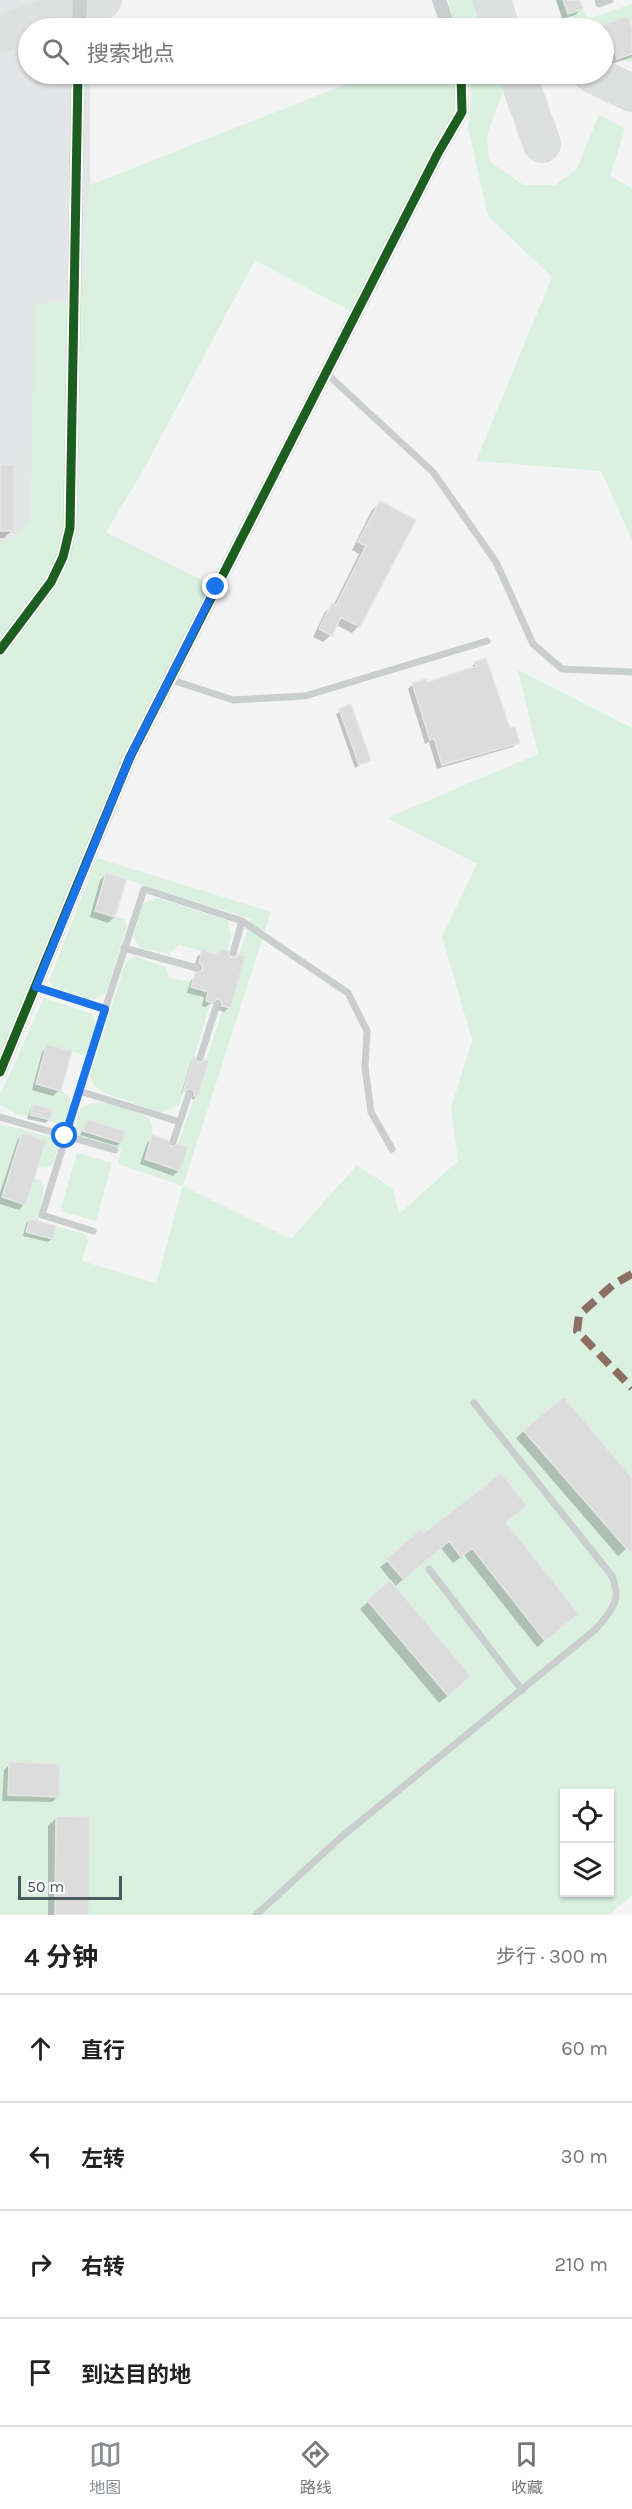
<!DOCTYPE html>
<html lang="zh">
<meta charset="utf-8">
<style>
:root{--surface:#fff;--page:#f2f2f2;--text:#222;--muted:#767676;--line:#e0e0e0;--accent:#868f94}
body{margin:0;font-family:Karla,"Noto Sans SC",sans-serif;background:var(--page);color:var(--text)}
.controls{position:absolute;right:18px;bottom:18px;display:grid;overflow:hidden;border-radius:0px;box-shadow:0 2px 4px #0004}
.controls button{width:54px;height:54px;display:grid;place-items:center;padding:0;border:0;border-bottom:2px solid var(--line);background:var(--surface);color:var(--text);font:30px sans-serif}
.scale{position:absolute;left:18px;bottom:15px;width:104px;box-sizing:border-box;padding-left:6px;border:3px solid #4b5960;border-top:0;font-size:16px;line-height:21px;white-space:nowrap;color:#4b5960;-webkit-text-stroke:4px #fff;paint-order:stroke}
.stop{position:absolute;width:18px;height:18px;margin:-14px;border:4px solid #1a73e8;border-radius:50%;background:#fff}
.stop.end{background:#1a73e8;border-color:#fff;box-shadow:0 2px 6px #0008}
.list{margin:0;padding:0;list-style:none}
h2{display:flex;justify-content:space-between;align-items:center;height:78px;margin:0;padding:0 24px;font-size:26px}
h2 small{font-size:20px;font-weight:400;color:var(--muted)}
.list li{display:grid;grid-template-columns:39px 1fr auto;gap:18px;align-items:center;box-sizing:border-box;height:108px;padding:0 24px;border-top:2px solid var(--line)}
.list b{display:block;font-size:22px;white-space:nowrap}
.list em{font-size:20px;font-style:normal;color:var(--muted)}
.icon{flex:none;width:33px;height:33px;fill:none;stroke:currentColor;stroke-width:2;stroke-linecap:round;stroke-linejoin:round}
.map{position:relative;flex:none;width:632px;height:1915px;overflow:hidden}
.search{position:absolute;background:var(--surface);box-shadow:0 2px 4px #0004;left:18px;right:18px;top:18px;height:66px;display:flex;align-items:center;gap:15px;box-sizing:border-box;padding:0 21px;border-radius:33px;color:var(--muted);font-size:22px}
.sheet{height:510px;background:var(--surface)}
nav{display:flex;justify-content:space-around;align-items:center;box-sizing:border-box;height:84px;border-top:2px solid var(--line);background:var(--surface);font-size:16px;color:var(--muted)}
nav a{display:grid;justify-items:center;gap:3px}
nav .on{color:var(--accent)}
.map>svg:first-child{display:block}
.airport{fill:#e4e5e7}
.green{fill:#daf1e0;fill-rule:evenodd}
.shadow{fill:#0003}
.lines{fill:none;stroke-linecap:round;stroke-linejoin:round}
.taxiway{stroke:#dedfdf;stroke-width:38}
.building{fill:#dcdcdd;stroke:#e5e6e6;stroke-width:1.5}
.service{stroke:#cbcecf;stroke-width:7}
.minor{stroke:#cbcecf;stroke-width:14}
.quiet{stroke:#8d6e63;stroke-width:8;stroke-dasharray:15 8;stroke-linecap:butt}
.cycleway-casing{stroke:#fff;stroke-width:13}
.cycleway{stroke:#1b5e20;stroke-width:9}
.route{stroke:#1a73e8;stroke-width:8}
</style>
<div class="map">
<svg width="632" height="1915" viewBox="0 0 632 1915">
<rect width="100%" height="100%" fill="#f4f4f4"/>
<path class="airport" d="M0,0H92L89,28H28V74H90V185L85,218L83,298L0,666Z"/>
<path class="green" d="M448,0H475L485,28H456Z
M556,0H563L568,14L583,9L588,19L632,4V29L627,17L617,59L632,54V62L617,59L604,49V28C574,28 566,31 556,0Z
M372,74H461L462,112L356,314L255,260L145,467L106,532L216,587L130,757L0,1072V542L14,536L30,521L35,305L83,298L85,218L90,185Z
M469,74H501C508,94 493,114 488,133C486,142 489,153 490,162L524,185H555L577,169L599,114L625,129L610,176L632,188V540L601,471L476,461L552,277L488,216L468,128L471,95Z
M518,670L632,728V1895L609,1915H0V1125L18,1128L56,1139L58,1147L53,1164L46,1168L38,1167L45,1141L22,1134L2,1197L26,1205L34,1178L40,1180L44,1188L38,1221L30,1219L26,1232L53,1239L56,1226L84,1234L88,1241L82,1261L156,1283L183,1186L118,1164L121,1149L74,1135L78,1112C97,1092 126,1110 148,1117L153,1128L145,1159L180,1171L188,1148L178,1144L195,1096L198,1097L209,1062L206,1060L224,1006L231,1008L239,955L251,919L106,873L95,911L125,919L127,926L106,993L92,1000L54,987L49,981L97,858L271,912L183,1186L291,1239L357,1165L393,1189L399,1214L458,1161L451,1108L472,1040L442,936L477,864L387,818L538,754ZM564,1794H610V1892H564Z
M157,898L228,921L231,937L228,951L220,950L219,955L179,945L169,954L140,948L133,937L143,904Z
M134,956L166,967L169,978L193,982L192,988L208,992L206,1001L211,1002L179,1105L162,1113L102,1092L94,1085L90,1076L125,964Z
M44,998L92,1014L96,1024L88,1052L84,1055L47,1044L61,1091L69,1095L71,1104L66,1121L60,1124L16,1114L0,1105V1095Z
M77,1153L112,1163L96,1221L60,1211Z"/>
<path class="shadow" d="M556,0H578L581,9L575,15L562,19Z
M606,26L632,33V57L612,64L604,40L603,28Z
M0,466L12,530L4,538H0Z
M380,503L359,626L352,633L336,625L331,635L323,642L313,637L325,612L334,604L359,554L352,550L372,510Z
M475,663L509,730L518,742L513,747L437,769L429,742L425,744L408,689L413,684H426L470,668Z
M350,706L369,760L355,768L336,714Z
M106,875L114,917L108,923L90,917L100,880Z
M220,951L229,1007L224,1012L218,1010L217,1006L212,1003L205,1007L202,1006L204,997L187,993L191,980L198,974L194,968L197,957L202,952L216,956Z
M48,1046L59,1090L53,1096L32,1090L42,1052Z
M194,1059L197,1096L193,1100L186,1091L181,1094L191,1062Z
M33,1106L49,1119L46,1123L27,1119L30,1110Z
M87,1121L121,1142L117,1146L80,1135Z
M22,1135L24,1204L19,1210L0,1204V1193L17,1141Z
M153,1137L179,1170L173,1176L140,1164L147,1143Z
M30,1220L52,1239L48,1242L23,1236L26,1224Z
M524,1431L632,1480V1544L618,1556L516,1438Z
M505,1523L569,1621L537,1647L464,1555L453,1563L441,1548L394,1587L462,1684L439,1703L360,1609L391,1581L380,1567L424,1535Z
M10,1764L58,1797L52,1802L2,1801L4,1770Z
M56,1818L88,1915H48V1826Z"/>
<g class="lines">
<path class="taxiway" d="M492,0L501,28
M0,34L103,0
M517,74L542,144
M592,74L632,93"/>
</g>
<path class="building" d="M563,0H580L583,9L568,14Z
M628,16L632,29V54L617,59L605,24Z
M0,465H14V531H0Z
M380,501L416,520L360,627L341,617L332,636L319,629L332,603L336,605L366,546L358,542Z
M486,658L510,728L515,727L520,743L442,765L434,738L430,740L412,683L426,679L427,682L476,666L474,662Z
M351,704L371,761L359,765L339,709Z
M106,873L127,879L115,917L95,911Z
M220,949L228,951L231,958H235L238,954L245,956L231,1008L222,1006L221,1001L218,999L212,1003L206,1001L208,992L191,987L195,973L202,970V966L199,963L202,950L219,955Z
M47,1044L72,1051L61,1091L36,1084Z
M194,1056L199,1063L205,1060L209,1061L198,1097L194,1096V1091L190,1089L183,1092Z
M33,1104L53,1109L51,1120L30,1115Z
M87,1119L126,1131L122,1143L83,1131Z
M22,1133L46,1141L26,1205L2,1197Z
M152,1135L168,1140L171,1147L178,1144L188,1147L180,1171L145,1159Z
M30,1219L56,1226L53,1239L26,1232Z
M564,1397L632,1478V1555L523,1430Z
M501,1473L527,1506L506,1522L579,1614L545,1641L472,1548L461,1557L449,1541L404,1580L386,1559L421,1529L424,1533Z
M390,1580L471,1676L448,1696L367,1600Z
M9,1762L60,1764L59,1797L8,1795Z
M56,1816L90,1817L89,1915H55Z"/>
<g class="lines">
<path class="service" d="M598,0L599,4L610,0
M326,373L433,472L496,562L533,644L562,669L632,672
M169,679L233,700L305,696L487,641
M242,921L348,993L367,1031L365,1067L371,1112L392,1149
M124,948L197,968
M36,987L105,1009
M200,1058L217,1004
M79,1091L180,1122
M0,1117L115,1150
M173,1142L189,1094
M93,1231L42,1215L105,1009L144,889L242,921L233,953
M429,1569L522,1690
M256,1915L340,1838L596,1629C612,1609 622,1602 612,1576L474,1403"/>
<path class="minor" d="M439,0L449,28
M79,28L80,0
M0,650L51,582L63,557L70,528L78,74
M0,1072L130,757L438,153L462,112L461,74"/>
<path class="quiet" d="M632,1274L614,1284L579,1315L577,1331L632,1388"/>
<g class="cycleway-casing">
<path id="cycleway" d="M0,650L51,582L63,557L70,528L78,74
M0,1072L130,757L438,153L462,112L461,74"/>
</g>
<use href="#cycleway" class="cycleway"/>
</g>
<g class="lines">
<path class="route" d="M65,1136L105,1009L36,987L130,757L216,587"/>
</g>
</svg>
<div class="controls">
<button><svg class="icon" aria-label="locate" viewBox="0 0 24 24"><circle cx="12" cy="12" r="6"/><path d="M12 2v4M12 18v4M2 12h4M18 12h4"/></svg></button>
<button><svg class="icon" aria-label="layers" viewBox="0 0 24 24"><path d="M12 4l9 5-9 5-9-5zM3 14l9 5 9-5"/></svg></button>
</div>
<div class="scale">50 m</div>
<div class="stop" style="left:65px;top:1136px"></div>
<div class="stop end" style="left:216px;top:587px"></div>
<div class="search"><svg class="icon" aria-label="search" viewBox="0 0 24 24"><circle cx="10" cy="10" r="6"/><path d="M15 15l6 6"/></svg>搜索地点</div>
</div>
<section class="sheet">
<h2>4 分钟<small>步行 · 300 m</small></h2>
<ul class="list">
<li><svg class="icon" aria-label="ahead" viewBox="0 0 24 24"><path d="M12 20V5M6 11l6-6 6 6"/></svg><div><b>直行</b></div><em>60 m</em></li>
<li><svg class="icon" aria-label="left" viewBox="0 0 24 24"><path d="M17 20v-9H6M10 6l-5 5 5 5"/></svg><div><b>左转</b></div><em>30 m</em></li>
<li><svg class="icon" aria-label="right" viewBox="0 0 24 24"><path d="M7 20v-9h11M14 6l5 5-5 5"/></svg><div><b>右转</b></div><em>210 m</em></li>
<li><svg class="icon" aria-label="arrive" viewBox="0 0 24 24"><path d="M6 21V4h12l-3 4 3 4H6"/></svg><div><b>到达目的地</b></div></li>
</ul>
</section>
<nav>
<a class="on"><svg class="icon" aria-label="map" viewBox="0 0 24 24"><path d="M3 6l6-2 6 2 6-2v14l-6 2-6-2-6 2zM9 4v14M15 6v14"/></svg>地图</a>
<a><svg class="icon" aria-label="directions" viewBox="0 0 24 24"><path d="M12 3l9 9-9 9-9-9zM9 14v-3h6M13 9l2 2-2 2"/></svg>路线</a>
<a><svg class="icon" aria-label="saved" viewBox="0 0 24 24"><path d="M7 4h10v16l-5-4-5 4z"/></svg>收藏</a>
</nav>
